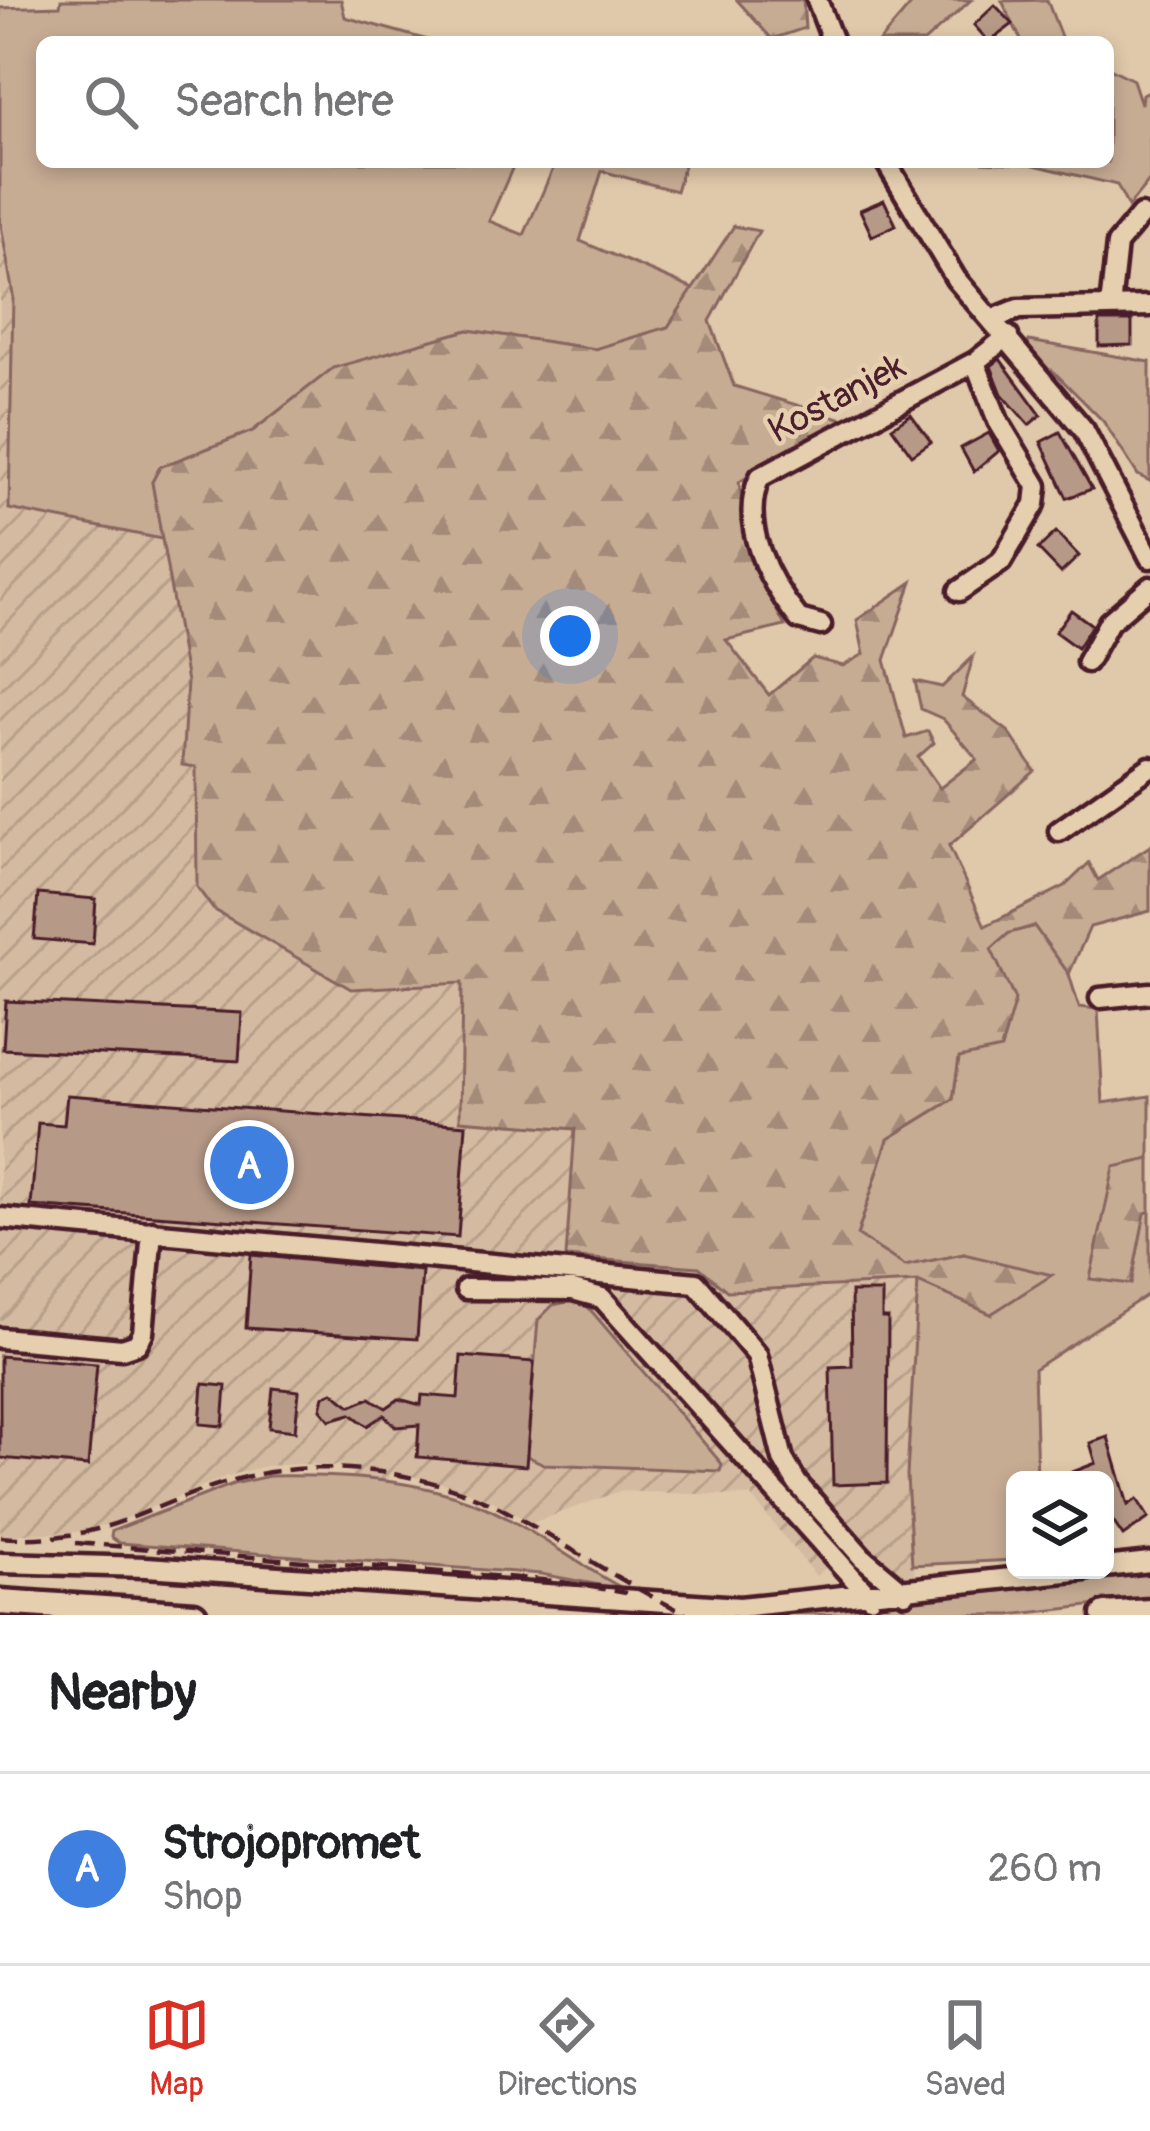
<!DOCTYPE html>
<style>
:root{--surface:#fff;--page:#f6f6f6;--text:#202124;--muted:#757577;--line:#e0e0e0;--accent:#d93025}
body{margin:0;font-family:Pangolin,sans-serif;background:var(--page);color:var(--text)}
.controls{position:absolute;right:36px;bottom:36px;display:grid;overflow:hidden;border-radius:18px;box-shadow:0 6px 18px #0003}
.controls button{width:108px;height:108px;display:grid;place-items:center;padding:0;border:0;border-bottom:3px solid var(--line);background:var(--surface);color:var(--text);font:60px sans-serif}
.you{position:absolute;left:570px;top:636px;width:42px;height:42px;margin:-30px;border:9px solid #fff;border-radius:50%;background:#1a73e8;box-shadow:0 0 0 18px #1a73e833}
.badge{display:grid;place-items:center;width:78px;height:78px;border-radius:50%;background:var(--accent);color:#fff;font-size:39px;font-weight:700}
.pin{position:absolute;translate:-50% -50%;border:6px solid #fff;box-shadow:0 3px 12px #0006}
.list{margin:0;padding:0;list-style:none}
h2{display:flex;justify-content:space-between;align-items:center;height:156px;margin:0;padding:0 48px;font-size:51px}
h2 small{font-size:39px;font-weight:400;color:var(--muted)}
.list li{display:grid;grid-template-columns:78px 1fr auto;gap:36px;align-items:center;box-sizing:border-box;height:192px;padding:0 48px;border-top:3px solid var(--line)}
.list b{display:block;font-size:45px;white-space:nowrap}
.list p{margin:0;font-size:39px;white-space:nowrap;color:var(--muted)}
.list em{font-size:39px;font-style:normal;color:var(--muted)}
.icon{flex:none;width:66px;height:66px;fill:none;stroke:currentColor;stroke-width:2;stroke-linecap:round;stroke-linejoin:round}
.map{position:relative;flex:none;width:1150px;height:1615px;overflow:hidden}
.search{position:absolute;background:var(--surface);box-shadow:0 6px 18px #0003;left:36px;right:36px;top:36px;height:132px;display:flex;align-items:center;gap:30px;box-sizing:border-box;padding:0 42px;border-radius:18px;color:var(--muted);font-size:45px}
.sheet{height:348px;background:var(--surface)}
nav{display:flex;justify-content:space-around;align-items:center;box-sizing:border-box;height:168px;border-top:3px solid var(--line);background:var(--surface);font-size:33px;color:var(--muted)}
nav a{display:grid;justify-items:center;gap:6px}
nav .on{color:var(--accent)}
.map>svg:first-child{display:block}
.industrial{fill:url(#industrial-furrows)}
.green{fill:#c7ac94;stroke:#886660;stroke-width:3}
.forest{fill:url(#forest-firs);stroke:#886660;stroke-width:3}
.building{fill:#b69987;stroke:#4a1f2b;stroke-width:3}
.lines{fill:none;stroke-linecap:round;stroke-linejoin:round}
.minor-casing{stroke:#4a1f2b;stroke-width:27}
.major-casing{stroke:#4a1f2b;stroke-width:33}
.minor{stroke:#e6cfaf;stroke-width:18}
.major{stroke:#e6cfaf;stroke-width:24}
.rail{stroke:#4a1f2b;stroke-width:4.5;stroke-dasharray:18 9;stroke-linecap:butt}
.labels{text-anchor:middle;stroke-width:9;stroke-linejoin:round;paint-order:stroke}
.street-label{font-size:36px;fill:#4a1f2b;stroke:#e6cfaf}
</style>
<div class="map">
<svg width="1150" height="1615" viewBox="0 0 1150 1615">
<defs>
<pattern id="industrial-furrows" width="10" height="10" patternUnits="userSpaceOnUse" patternTransform="scale(3)"><rect width="10" height="10" fill="#d3baa0"/><path d="M-1 1l2-2M0 10L10 0M9 11l2-2" fill="none" stroke="#b79f8a"/></pattern>
<pattern id="forest-firs" width="22" height="20" patternUnits="userSpaceOnUse" patternTransform="scale(3)"><rect width="22" height="20" fill="#c7ac94"/><path d="M5 1l3.5 6h-7zM16 11l3.5 6h-7z" fill="#a48b79"/></pattern>
</defs>
<rect width="100%" height="100%" fill="#e0c8aa"/>
<filter id="ink" filterUnits="userSpaceOnUse"><feTurbulence type="fractalNoise" baseFrequency=".00833" numOctaves="2"/><feDisplacementMap in="SourceGraphic" scale="24" xChannelSelector="R" yChannelSelector="G"/><feConvolveMatrix kernelMatrix="1 2 1 2 8 2 1 2 1" color-interpolation-filters="sRGB"/></filter>
<g filter="url(#ink)">
<path class="industrial" d="M0,219L13,295L9,509L162,539L187,682L182,764L196,766L197,887L350,989L462,983L575,1128L566,1257L699,1267L727,1291L918,1282L907,1476L915,1583L902,1582L857,1542L816,1576L751,1496L620,1491L532,1523L487,1498L436,1481L391,1472L388,1482L352,1478L353,1467L301,1464L265,1466L224,1477L117,1522L75,1532L0,1535Z"/>
<path class="green" d="M61,0H341L345,17L435,42H42V162H515L489,221L524,235L556,162H685L676,191L602,171L580,241L693,289L668,327L595,349L468,330L333,368L253,431L160,467L152,482L162,539L9,509L13,295L0,219V8L60,6Z
M915,0H971L924,42H879Z
M1047,0L1063,42H1022L1002,1Z
M1108,67L1133,80L1141,104L1142,94L1150,91V180L1128,207L1117,185L1030,164L982,162H1108Z
M1029,341L1150,362V481L1138,475L1103,421L1052,370H1045L1027,347Z
M1035,926L1069,974L1079,1007L1098,1009L1103,1103L1150,1096V1159L1114,1168L1131,1284L1145,1212L1150,1211V1293L1034,1369L1037,1480H1015V1560L912,1565L907,1476L918,1282L991,1314L964,1254L905,1266L857,1236L888,1139L953,1099L959,1058L1015,1000L990,949L1009,933Z
M571,1301L588,1307L722,1464L720,1471L544,1464L527,1456L538,1320L553,1305Z
M269,1476C339,1475 415,1478 480,1505C532,1527 576,1565 626,1590L541,1574L119,1543L111,1537L112,1531L233,1484Z
M1150,1571V1599L1010,1615L708,1613L827,1610Z"/>
<path class="forest" d="M737,0H803L805,28L772,39Z
M734,226L759,231L710,321L734,386L846,420L739,482L752,563L785,626L726,640L769,695L813,658L843,666L864,654L857,620L912,582L885,660L906,738L928,731L934,743L918,757L940,788L977,759L943,719L921,709L915,681L942,687L973,657L962,697L1008,731L1035,771L949,846L985,926L1065,886L1089,863L1098,880L1150,846V911L1090,927L1069,974L1034,926L1009,933L991,949L1015,1000L1001,1049L959,1058L953,1099L888,1139L857,1235L905,1266L964,1254L1052,1275L991,1314L918,1282L727,1291L699,1267L566,1257L575,1129L460,1120L462,983L351,989L213,909L197,887L196,767L182,765L187,682L152,482L160,467L253,431L333,368L468,330L595,349L668,327Z
M1150,1159V1211L1145,1213L1131,1284L1090,1279L1114,1167Z"/>
<path class="building" d="M995,5L1013,24L989,42L974,25Z
M884,200L896,225L872,236L860,210Z
M1099,321H1132V345L1099,346Z
M1000,359L1041,415L1029,425L1002,394L991,366Z
M911,414L931,442L912,455L892,427Z
M1060,432L1092,489L1067,498L1041,442Z
M989,433L999,451L974,472L961,448Z
M1056,532L1079,556L1061,573L1038,549Z
M1071,610L1092,625L1077,648L1055,632Z
M38,894L96,899L93,944L34,939Z
M6,1001L242,1013L239,1061L3,1049Z
M67,1095L466,1125L458,1237L31,1206L38,1123L64,1125Z
M251,1255L422,1271L417,1339L246,1328Z
M851,1292H882V1318H888L887,1483L833,1485L830,1367L852,1366Z
M0,1356L97,1364L88,1466L0,1458Z
M461,1356L534,1362L526,1466L417,1457L419,1425L396,1427L384,1415L367,1426L351,1414L330,1420L321,1409L324,1396L333,1392L351,1406L370,1398L386,1408L399,1399L421,1405L422,1395L458,1398Z
M203,1384L226,1386L223,1426L200,1424Z
M273,1388L299,1391L295,1431L269,1428Z
M1108,1437L1128,1505L1137,1499L1149,1518L1123,1536L1110,1517L1100,1476L1052,1480L1096,1463L1090,1443Z"/>
<g class="lines">
<g class="minor-casing">
<path id="minor" d="M817,0L833,42
M886,162L956,279L1084,430L1150,558
M1110,307L1117,244L1141,215
M991,320L1018,309L1150,306
M959,591L1001,562L1035,504L1037,486L998,421L975,362
M821,625L799,619C769,582 738,524 760,477L975,362L1008,336
M1087,662L1109,622L1150,587
M1059,831L1150,767
M1100,998L1150,993
M0,1218L696,1283L757,1355L783,1459L797,1483L862,1557L905,1593
M466,1289L573,1290L602,1298L870,1597
M0,1338L122,1349L137,1344L143,1333L152,1231
M0,1563L146,1567L740,1607L1085,1570
M1105,1567L1150,1562"/>
</g>
<g class="major-casing">
<path id="major" d="M0,1602L194,1615
M1105,1615L1150,1612"/>
</g>
<use href="#minor" class="minor"/>
<use href="#major" class="major"/>
<path class="rail" d="M0,1537C110,1546 150,1500 246,1477C325,1457 434,1472 506,1511C568,1545 624,1585 689,1615
M76,1543L556,1581L626,1593"/>
</g>
</g>
<g class="labels">
<g class="street-label">
<text transform="translate(836 397) rotate(-28)" y="13">Kostanjek</text>
</g>
</g>
</svg>
<div class="controls">
<button><svg class="icon" aria-label="layers" viewBox="0 0 24 24"><path d="M12 4l9 5-9 5-9-5zM3 14l9 5 9-5"/></svg></button>
</div>
<div class="you"></div>
<div class="pin badge" style="left:249px;top:1165px;background:#3f7fe0">A</div>
<div class="search"><svg class="icon" aria-label="search" viewBox="0 0 24 24"><circle cx="10" cy="10" r="6"/><path d="M15 15l6 6"/></svg>Search here</div>
</div>
<section class="sheet">
<h2>Nearby<small></small></h2>
<ul class="list">
<li><span class="badge" style="background:#3f7fe0">A</span><div><b>Strojopromet</b><p>Shop</p></div><em>260 m</em></li>
</ul>
</section>
<nav>
<a class="on"><svg class="icon" aria-label="map" viewBox="0 0 24 24"><path d="M3 6l6-2 6 2 6-2v14l-6 2-6-2-6 2zM9 4v14M15 6v14"/></svg>Map</a>
<a><svg class="icon" aria-label="directions" viewBox="0 0 24 24"><path d="M12 3l9 9-9 9-9-9zM9 14v-3h6M13 9l2 2-2 2"/></svg>Directions</a>
<a><svg class="icon" aria-label="saved" viewBox="0 0 24 24"><path d="M7 4h10v16l-5-4-5 4z"/></svg>Saved</a>
</nav>
